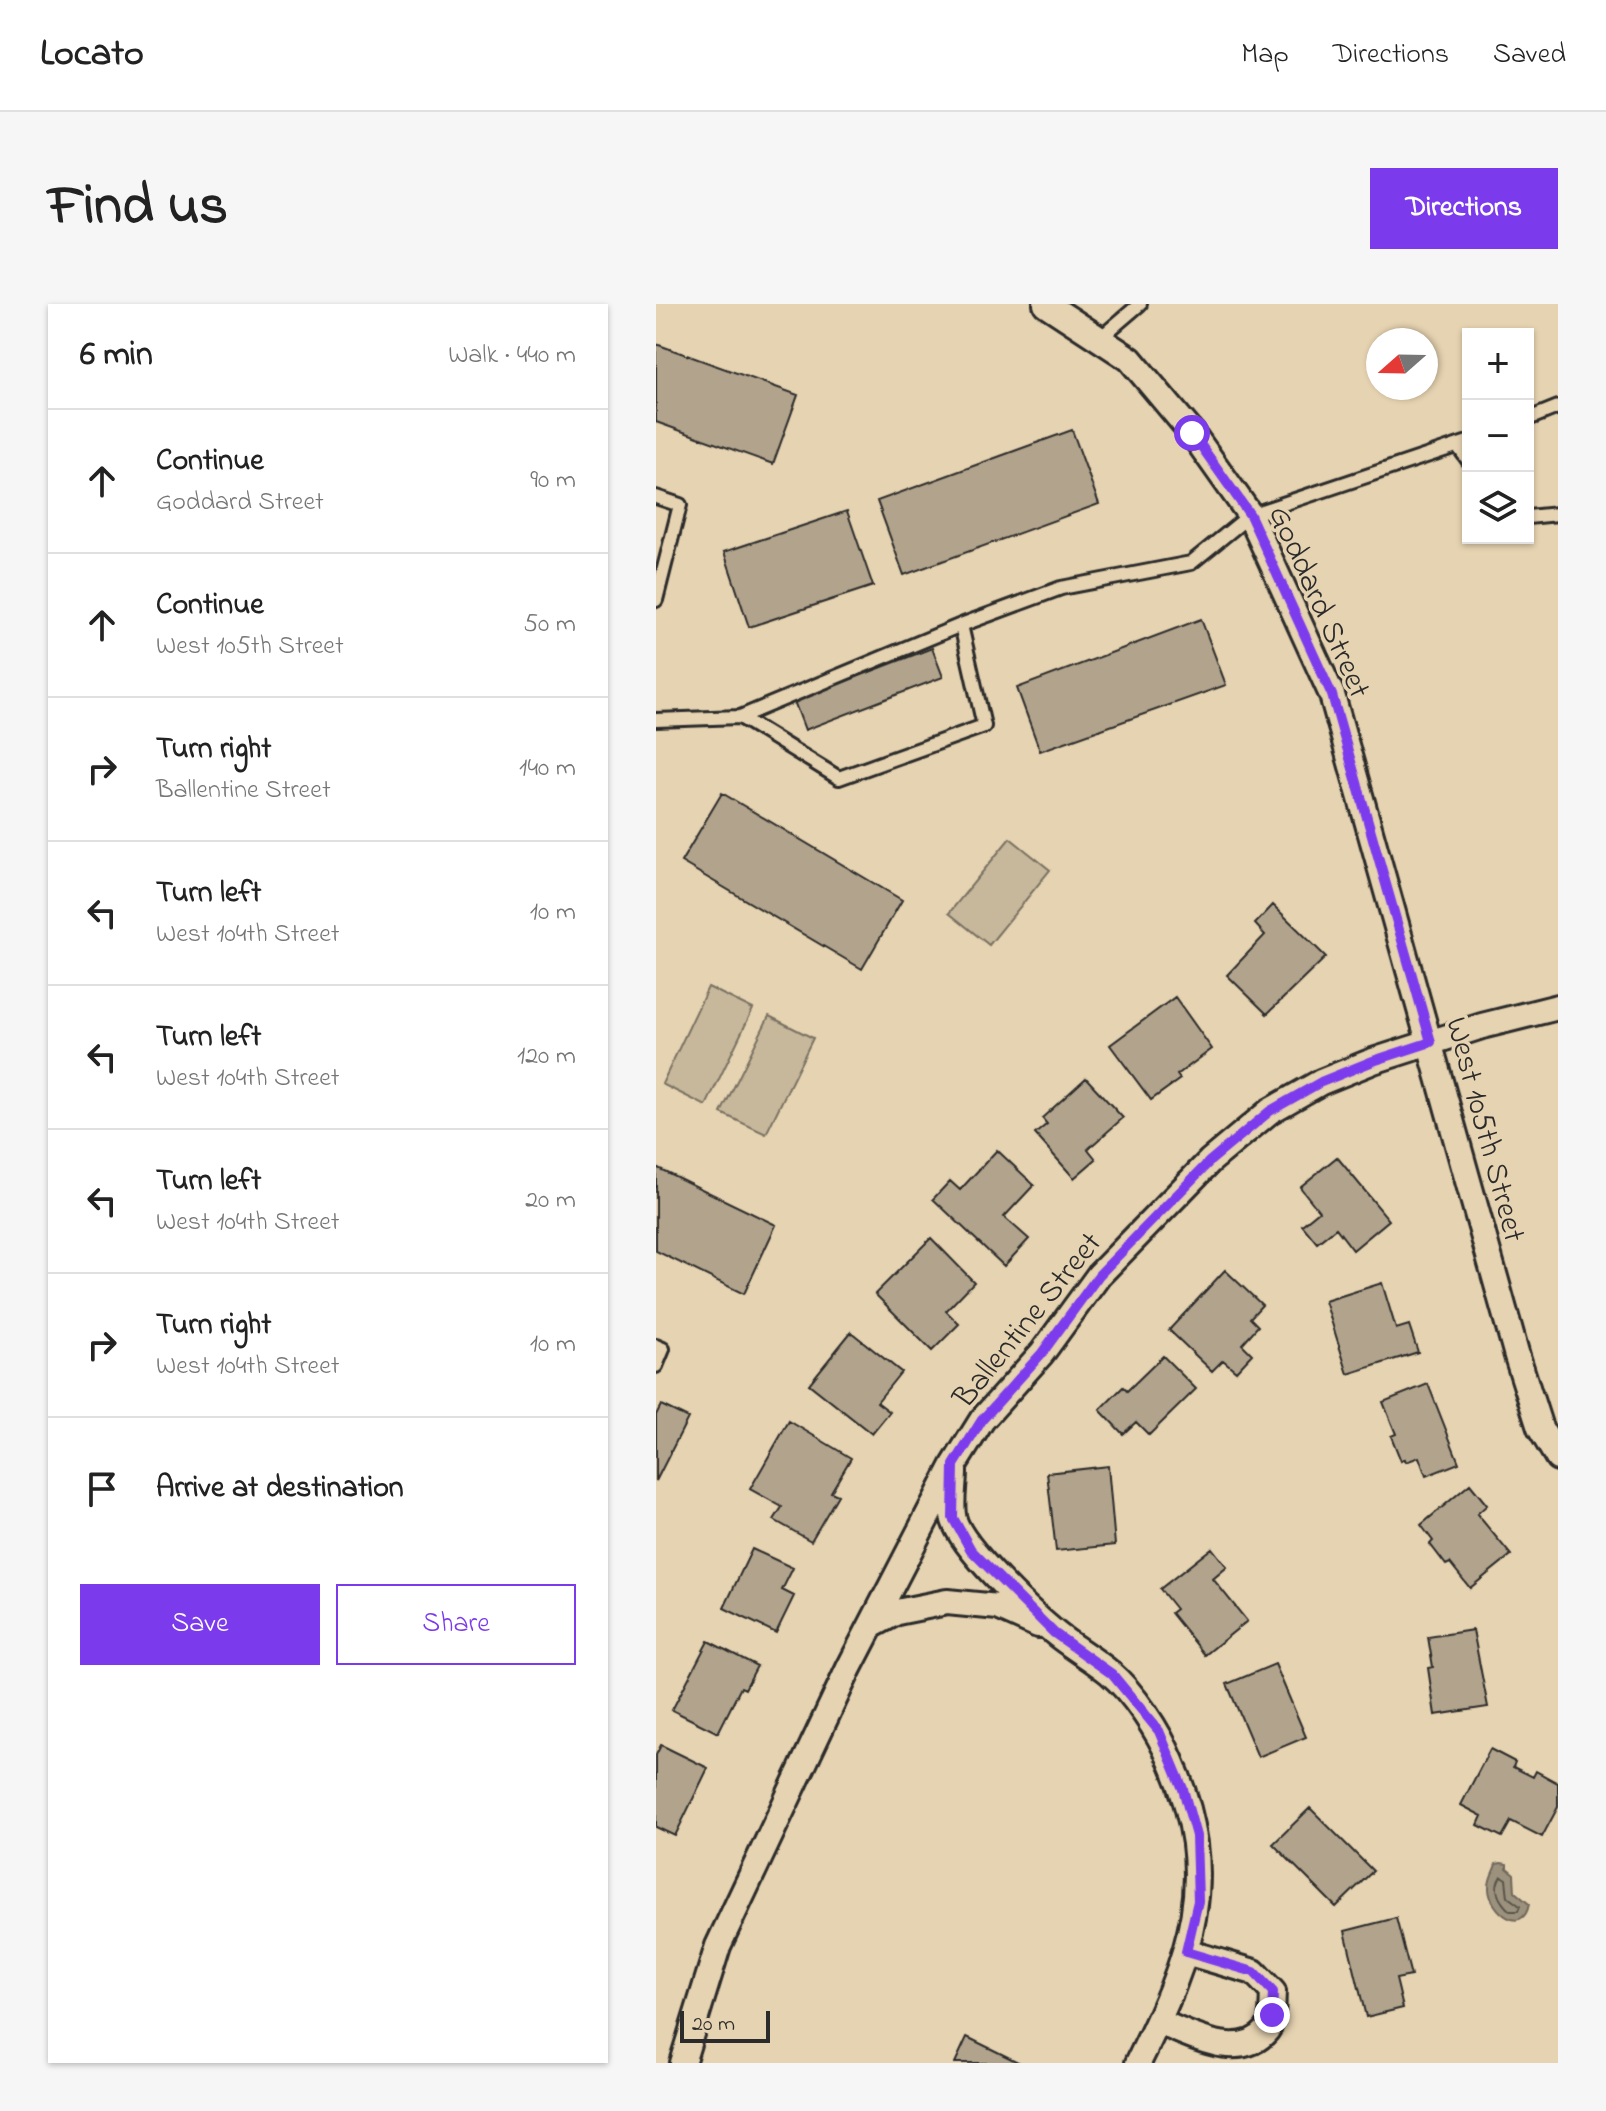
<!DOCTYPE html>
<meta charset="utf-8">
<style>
:root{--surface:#fff;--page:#f6f6f6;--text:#222;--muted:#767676;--line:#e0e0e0;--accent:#7c3aed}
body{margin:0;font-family:"Indie Flower",sans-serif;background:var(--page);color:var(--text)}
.controls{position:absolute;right:24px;top:24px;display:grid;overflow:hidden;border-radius:0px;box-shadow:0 2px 6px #0004}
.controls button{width:72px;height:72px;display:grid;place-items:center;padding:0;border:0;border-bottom:2px solid var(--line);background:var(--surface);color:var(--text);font:40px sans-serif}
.compass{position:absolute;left:710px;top:24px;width:72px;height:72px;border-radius:50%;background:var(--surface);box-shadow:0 2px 6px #0004;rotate:250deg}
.scale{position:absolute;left:24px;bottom:20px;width:90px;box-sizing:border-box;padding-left:8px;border:4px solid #2b2b2b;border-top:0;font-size:22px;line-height:28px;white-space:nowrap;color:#2b2b2b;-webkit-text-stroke:6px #e6d3b1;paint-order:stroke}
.stop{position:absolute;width:24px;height:24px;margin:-18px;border:6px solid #7c3aed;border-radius:50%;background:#fff}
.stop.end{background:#7c3aed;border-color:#fff;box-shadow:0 2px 8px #0008}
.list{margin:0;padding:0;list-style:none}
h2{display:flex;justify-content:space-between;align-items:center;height:104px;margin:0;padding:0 32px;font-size:34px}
h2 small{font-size:26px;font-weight:400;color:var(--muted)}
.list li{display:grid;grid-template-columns:52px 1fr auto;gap:24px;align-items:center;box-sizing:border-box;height:144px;padding:0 32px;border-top:2px solid var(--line)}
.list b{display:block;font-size:30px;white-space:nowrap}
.list p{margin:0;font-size:26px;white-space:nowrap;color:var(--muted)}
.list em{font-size:26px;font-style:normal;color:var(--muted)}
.actions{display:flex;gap:16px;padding:24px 32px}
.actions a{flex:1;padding:18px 0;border:2px solid var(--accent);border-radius:0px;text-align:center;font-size:28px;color:var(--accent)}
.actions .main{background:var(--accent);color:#fff}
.icon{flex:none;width:44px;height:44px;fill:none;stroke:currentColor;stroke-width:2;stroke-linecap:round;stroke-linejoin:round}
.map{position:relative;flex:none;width:902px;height:1759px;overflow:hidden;border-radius:0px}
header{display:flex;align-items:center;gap:48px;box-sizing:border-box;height:112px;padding:0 40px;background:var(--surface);border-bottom:2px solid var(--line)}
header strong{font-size:38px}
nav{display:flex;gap:44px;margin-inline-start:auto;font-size:28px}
.intro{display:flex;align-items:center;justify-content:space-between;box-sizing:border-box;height:192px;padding:0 48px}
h1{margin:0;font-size:56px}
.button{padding:20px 36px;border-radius:0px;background:var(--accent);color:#fff;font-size:28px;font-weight:700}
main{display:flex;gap:48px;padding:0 48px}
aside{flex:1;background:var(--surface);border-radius:0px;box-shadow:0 2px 6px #0004}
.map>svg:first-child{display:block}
.green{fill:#c7b89b;stroke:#797263;stroke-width:2}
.water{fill:#9c917c;stroke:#6f685c;stroke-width:2}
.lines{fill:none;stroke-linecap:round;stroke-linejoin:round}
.shore{stroke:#58544b;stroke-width:2}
.building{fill:#b2a48c;stroke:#2b2b2b;stroke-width:2}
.lane-casing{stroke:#2b2b2b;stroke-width:18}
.street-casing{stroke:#2b2b2b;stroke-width:30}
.lane{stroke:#e6d3b1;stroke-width:12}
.street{stroke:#e6d3b1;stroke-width:24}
.route{stroke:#7c3aed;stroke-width:10}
.labels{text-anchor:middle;stroke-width:7;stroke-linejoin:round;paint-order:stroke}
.street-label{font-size:32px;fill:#2b2b2b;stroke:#e6d3b1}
</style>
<header>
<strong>Locato</strong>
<nav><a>Map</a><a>Directions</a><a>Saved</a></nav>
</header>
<div class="intro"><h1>Find us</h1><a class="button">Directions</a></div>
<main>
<aside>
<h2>6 min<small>Walk · 440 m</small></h2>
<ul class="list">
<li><svg class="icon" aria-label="ahead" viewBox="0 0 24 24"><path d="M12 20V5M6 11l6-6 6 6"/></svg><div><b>Continue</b><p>Goddard Street</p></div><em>90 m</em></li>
<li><svg class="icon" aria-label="ahead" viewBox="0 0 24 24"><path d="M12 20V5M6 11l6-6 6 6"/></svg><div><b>Continue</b><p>West 105th Street</p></div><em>50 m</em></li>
<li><svg class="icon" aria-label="right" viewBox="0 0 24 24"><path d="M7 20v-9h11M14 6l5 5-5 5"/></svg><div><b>Turn right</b><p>Ballentine Street</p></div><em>140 m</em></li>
<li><svg class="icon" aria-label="left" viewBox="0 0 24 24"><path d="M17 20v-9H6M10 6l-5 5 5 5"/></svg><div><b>Turn left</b><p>West 104th Street</p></div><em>10 m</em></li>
<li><svg class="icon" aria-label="left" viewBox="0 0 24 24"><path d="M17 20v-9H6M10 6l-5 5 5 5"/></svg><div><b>Turn left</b><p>West 104th Street</p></div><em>120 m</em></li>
<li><svg class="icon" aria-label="left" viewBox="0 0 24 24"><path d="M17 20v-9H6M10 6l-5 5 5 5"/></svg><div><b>Turn left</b><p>West 104th Street</p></div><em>20 m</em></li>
<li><svg class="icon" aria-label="right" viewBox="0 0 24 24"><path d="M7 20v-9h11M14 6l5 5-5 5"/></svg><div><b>Turn right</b><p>West 104th Street</p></div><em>10 m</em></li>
<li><svg class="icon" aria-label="arrive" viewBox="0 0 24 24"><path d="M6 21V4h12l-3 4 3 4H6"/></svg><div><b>Arrive at destination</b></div></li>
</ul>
<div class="actions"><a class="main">Save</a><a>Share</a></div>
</aside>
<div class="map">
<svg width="902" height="1759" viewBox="0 0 902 1759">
<rect width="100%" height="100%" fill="#e6d3b1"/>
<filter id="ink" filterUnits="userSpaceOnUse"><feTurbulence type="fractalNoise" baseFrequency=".0125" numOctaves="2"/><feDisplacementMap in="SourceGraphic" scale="16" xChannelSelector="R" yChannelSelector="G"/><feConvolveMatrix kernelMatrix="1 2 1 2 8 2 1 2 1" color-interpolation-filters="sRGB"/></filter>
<g filter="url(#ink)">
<path class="green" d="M354,534L394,566L333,641L293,609Z
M52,683L97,705L50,802L6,780Z
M113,712L157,734L110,830L65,809Z"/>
<path class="water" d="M845,1559L851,1560V1564L858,1570L859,1588L873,1600C867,1633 834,1607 833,1585C832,1575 838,1568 840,1560Z"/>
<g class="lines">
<path class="shore" d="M845,1572L850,1575L852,1593L864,1602L862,1607H854C844,1598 836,1585 845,1572Z"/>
</g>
<path class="building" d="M0,40L142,91L117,160L0,118Z
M416,126L443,200L248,271L221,197Z
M191,207L217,282L93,323L68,248Z
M545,315L570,381L384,447L361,384Z
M276,344L287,373L149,426L138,397Z
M66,489L246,596L206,665L25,558Z
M617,601L670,653L611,710L571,671L609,631L599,620Z
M519,693L556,745L521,771L524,775L495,796L454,741Z
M430,774L467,814L432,845L440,855L418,874L379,830L391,820L386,814Z
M341,846L378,881L348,913L373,935L348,962L277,895L294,877L304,886Z
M681,853L733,916L697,946L680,924L661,939L646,921L663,907L644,883Z
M0,863L120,921L88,990L0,947Z
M275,934L318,978L290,1007L303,1020L276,1047L219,990Z
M569,966L606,1001L594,1014L602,1022L586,1040L596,1050L580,1067L567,1056L556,1067L513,1026Z
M726,979L740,1025L753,1021L762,1048L692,1070L669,997Z
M195,1028L245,1068L221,1098L234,1108L216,1130L153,1080Z
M507,1052L540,1085L493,1131L480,1118L467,1130L444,1106L467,1083L471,1087Z
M772,1080L803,1159L770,1172L763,1153L750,1158L749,1155L745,1157L735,1132L740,1130L727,1098Z
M5,1101L32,1114L0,1177V1111Z
M133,1117L195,1154L175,1188L182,1191L155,1237L118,1216L126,1203L94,1185Z
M452,1162L459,1241L400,1247L391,1169Z
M814,1180L831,1201L821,1210L855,1251L814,1284L794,1259L790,1261L774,1240L777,1237L765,1221Z
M556,1244L571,1263L557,1275L591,1317L549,1351L515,1309L520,1305L504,1285Z
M96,1245L137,1264L126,1286L138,1292L120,1329L68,1304Z
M817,1326L832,1403L779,1411L772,1364L777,1363L772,1333Z
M52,1337L101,1362L89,1385L85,1383L62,1429L16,1406Z
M619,1360L650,1433L602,1453L571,1380Z
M5,1441L52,1464L19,1532L0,1523V1451Z
M834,1445L859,1458L857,1463L877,1473L880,1467L902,1479V1503L886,1533L855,1517L846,1533L822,1521L826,1512L805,1501Z
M654,1504L717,1567L680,1603L617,1540Z
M740,1614L755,1672L740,1675L747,1704L710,1713L689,1627Z
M311,1733L364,1759H299Z"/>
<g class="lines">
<g class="lane-casing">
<path id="lane" d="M443,35L484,0
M872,115L902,103
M802,142L812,156
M0,193L24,201L0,296
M872,213L902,210
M305,321L405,284L535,259L594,211L812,138
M0,416L84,413L305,321L328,422L183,474L84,413
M0,1042L7,1045L0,1062"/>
</g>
<g class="street-casing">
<path id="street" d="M390,0L474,55L536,129L594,211L676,391L861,1052L884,1124L902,1154
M298,1167C298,1182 294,1202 298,1216C307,1245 374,1308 399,1329C416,1343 436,1354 453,1368C478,1389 503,1428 515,1457C566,1574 535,1651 482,1759
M215,1322L241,1308L291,1298L342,1303L382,1321
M503,1718C533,1730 584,1759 611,1726C618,1716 616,1699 617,1688L598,1668L530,1648
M26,1759L62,1642L193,1364L298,1161L326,1116L386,1049L443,971L554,857L614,807L665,778L717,757L826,722L902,703"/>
</g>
<use href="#lane" class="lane"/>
<use href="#street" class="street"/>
</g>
</g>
<g class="lines" filter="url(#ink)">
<path class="route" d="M536,129L594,211L676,391L775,738L717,757L665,778L614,807L554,857L443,971L386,1049L326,1116L298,1161L297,1214L315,1246L398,1329L456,1370L503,1427L527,1485L540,1532L542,1597L530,1648L598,1668L617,1688L616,1711"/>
</g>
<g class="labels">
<g class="street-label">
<text transform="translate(665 297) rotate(66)" y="11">Goddard Street</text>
<text transform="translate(831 825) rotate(75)" y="11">West 105th Street</text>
<text transform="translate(370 1015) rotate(-51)" y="11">Ballentine Street</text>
</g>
</g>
</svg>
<div class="controls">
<button>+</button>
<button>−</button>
<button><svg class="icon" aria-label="layers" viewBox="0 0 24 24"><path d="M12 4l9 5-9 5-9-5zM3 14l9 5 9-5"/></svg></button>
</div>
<svg class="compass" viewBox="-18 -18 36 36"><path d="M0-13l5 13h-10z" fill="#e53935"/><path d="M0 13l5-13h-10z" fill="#767676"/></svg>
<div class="scale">20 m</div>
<div class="stop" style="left:536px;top:129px"></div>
<div class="stop end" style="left:616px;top:1711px"></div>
</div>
</main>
